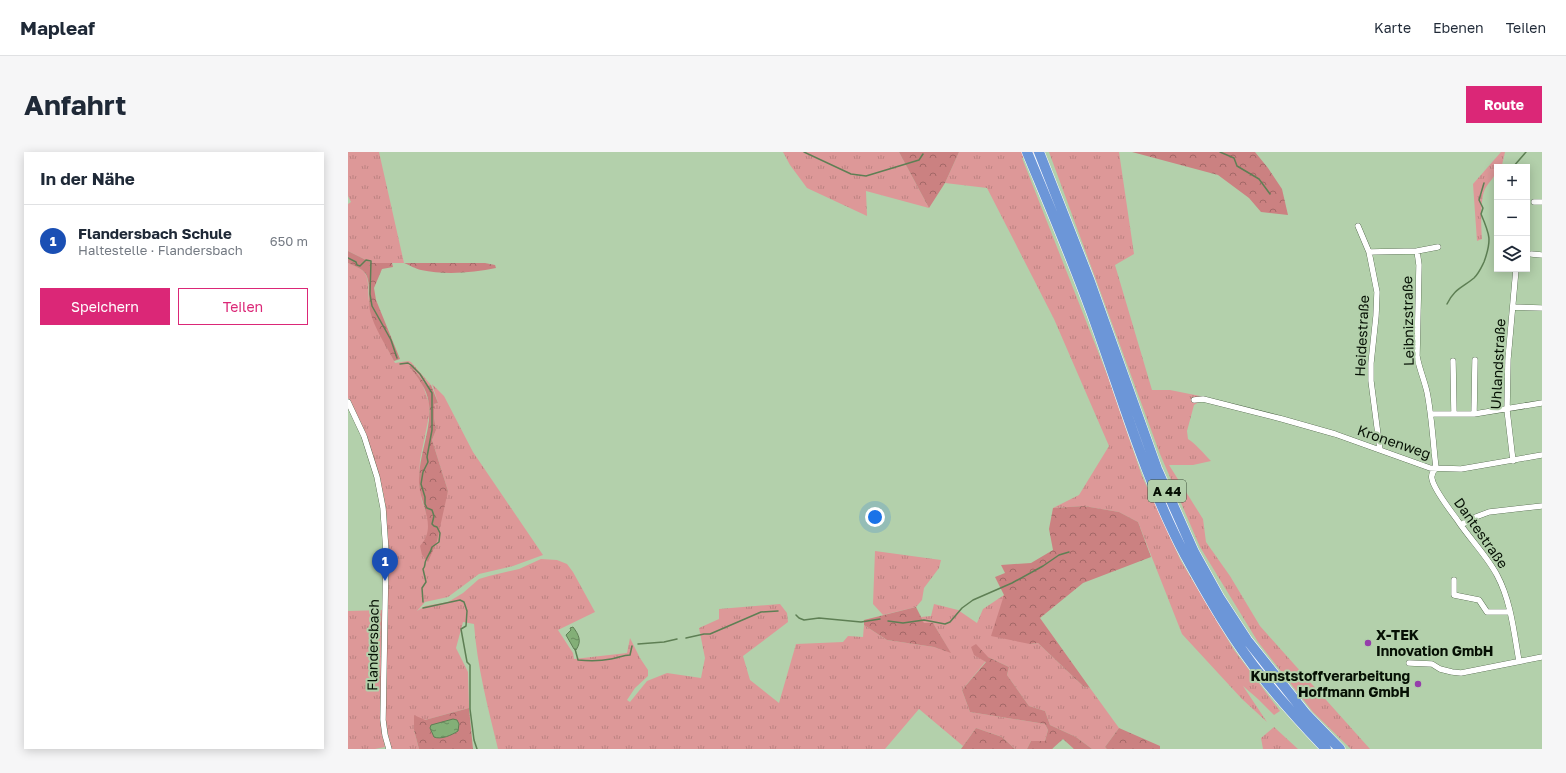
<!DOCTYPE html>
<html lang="de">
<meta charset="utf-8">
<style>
:root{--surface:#fff;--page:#f6f6f7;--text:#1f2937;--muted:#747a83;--line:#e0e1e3;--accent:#db2777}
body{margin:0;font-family:"Golos Text",sans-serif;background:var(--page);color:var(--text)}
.controls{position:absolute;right:12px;top:12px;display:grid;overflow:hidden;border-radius:0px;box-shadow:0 2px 10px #0003}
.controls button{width:36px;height:36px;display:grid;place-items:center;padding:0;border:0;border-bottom:1px solid var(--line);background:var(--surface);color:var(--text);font:20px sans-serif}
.you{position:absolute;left:527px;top:365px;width:14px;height:14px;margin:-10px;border:3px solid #fff;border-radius:50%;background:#1a73e8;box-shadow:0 0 0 6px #1a73e833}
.badge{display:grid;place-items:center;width:26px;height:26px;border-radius:50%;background:var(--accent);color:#fff;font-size:13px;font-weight:700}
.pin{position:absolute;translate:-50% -33px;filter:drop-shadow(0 1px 2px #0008)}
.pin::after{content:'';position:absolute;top:21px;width:14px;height:12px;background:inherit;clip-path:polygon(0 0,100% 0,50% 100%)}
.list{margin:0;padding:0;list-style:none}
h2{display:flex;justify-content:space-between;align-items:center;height:52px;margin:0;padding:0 16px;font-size:17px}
h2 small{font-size:13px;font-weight:400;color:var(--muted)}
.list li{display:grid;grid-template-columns:26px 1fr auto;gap:12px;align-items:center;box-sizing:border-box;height:72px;padding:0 16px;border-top:1px solid var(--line)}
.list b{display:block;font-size:15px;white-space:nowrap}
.list p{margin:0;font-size:13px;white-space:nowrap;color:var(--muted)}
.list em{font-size:13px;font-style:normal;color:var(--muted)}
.actions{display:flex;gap:8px;padding:12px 16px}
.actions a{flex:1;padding:9px 0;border:1px solid var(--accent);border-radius:0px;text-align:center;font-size:14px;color:var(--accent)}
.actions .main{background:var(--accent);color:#fff}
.icon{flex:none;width:22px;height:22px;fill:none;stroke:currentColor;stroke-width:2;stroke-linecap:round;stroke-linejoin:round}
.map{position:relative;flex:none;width:1194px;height:597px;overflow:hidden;border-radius:0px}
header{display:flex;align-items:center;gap:24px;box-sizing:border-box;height:56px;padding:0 20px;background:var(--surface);border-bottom:1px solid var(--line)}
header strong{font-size:19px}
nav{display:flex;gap:22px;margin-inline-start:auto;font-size:14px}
.intro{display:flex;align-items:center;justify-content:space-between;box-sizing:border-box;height:96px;padding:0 24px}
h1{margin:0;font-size:28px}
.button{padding:10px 18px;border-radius:0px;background:var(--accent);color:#fff;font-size:14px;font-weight:700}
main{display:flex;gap:24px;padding:0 24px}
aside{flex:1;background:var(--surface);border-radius:0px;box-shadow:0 2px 10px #0003}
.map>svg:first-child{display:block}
.grass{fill:url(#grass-tufts)}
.forest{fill:url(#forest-crowns)}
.water{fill:url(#water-ripples);stroke:#5e7f54}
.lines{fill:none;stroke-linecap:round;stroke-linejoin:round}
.stream{stroke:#5e7f54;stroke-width:1.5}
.street-casing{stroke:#31492a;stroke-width:6}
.highway-casing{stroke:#fff;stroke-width:11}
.street{stroke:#fff;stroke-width:5.5}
.highway{stroke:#6c96d8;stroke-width:10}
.poi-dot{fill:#953eab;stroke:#b3d0ab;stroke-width:1.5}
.labels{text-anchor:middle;stroke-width:4;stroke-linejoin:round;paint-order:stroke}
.shield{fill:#b3d0ab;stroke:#3a4a36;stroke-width:1}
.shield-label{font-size:13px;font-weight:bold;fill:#061004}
.street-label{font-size:14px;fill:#061004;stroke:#b3d0ab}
.poi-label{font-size:14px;font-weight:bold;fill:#061004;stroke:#b3d0ab;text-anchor:start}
</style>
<header>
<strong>Mapleaf</strong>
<nav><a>Karte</a><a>Ebenen</a><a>Teilen</a></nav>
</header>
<div class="intro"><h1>Anfahrt</h1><a class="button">Route</a></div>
<main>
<aside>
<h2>In der Nähe<small></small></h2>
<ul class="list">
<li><span class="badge" style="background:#1a4fb4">1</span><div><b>Flandersbach Schule</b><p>Haltestelle · Flandersbach</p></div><em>650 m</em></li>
</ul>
<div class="actions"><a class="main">Speichern</a><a>Teilen</a></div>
</aside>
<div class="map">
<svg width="1194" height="597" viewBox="0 0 1194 597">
<defs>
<pattern id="grass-tufts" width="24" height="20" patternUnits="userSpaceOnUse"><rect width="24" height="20" fill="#dd9898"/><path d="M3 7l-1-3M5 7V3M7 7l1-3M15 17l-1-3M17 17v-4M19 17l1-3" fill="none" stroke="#bc8281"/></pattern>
<pattern id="forest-crowns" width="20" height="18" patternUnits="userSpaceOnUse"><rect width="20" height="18" fill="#cb8181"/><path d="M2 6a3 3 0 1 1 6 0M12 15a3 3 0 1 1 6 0" fill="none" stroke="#a36867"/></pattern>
<pattern id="water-ripples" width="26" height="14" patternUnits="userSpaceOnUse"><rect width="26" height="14" fill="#83af77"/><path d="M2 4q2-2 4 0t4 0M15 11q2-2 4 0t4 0" fill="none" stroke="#698d5f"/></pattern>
</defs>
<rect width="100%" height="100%" fill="#b3d0ab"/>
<path class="grass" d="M0,0H31L56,111H24L0,99V52L3,50L0,44Z
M435,0H551L581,56L518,39L519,64L459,36L442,13Z
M611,0H692L674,6L760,225L794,324L833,409L886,498L932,559L926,563L910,547L895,534L919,570L894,547L834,482L790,370L771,360L736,354L705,356L731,343L761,294L706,167L639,36L597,31Z
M701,0H771L786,102L767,113L804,238H822L857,245L856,250H851L846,253L839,279L840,287C849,293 855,301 863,309L845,313H821L855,367L858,390L882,424L912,474L1022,597H1003L965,560L910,490L852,395L812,302Z
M1153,0H1157L1154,13L1152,15H1149C1149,24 1141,29 1137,37C1132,48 1133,74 1134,87L1129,89L1125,32Z
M0,111C6,114 15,116 18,123C22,133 19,144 22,154C27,174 38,193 47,211L60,209L63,210L83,233L79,234L63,214H61L74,231L81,251V264L72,308L71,331L74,349L80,366L81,377L74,403L100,339L84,288L88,278L86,266V252L90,251L84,232L96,244L125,300L195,403L165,414L131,422L100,445L77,450L69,459L77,454L100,450L115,441L131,427L141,424L171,417L193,407L209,408L219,412L225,420L247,460L210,478L225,501L226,507L279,501L282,486L292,506L300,518V524L287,536L279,548L282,550L299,529L319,521L353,526L357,506L351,476L371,467V457L432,452L439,461L440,470L395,504L402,528L431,551L448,492L495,490L500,484L515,485L516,473L539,488L586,495L602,500L585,471H576L573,465L583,464L586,452L610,458L629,471L635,457L656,443L682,492L690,491L735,534L742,536L771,576L757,595L759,597H744L728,585L702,573L697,559L681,554L659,523L661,515L640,505L638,509L614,538L622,560L697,572L700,578L697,589H683L679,597H667L654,585L628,576L615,594L571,557L537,597H150C140,556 129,514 126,472L115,470L108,496L120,520L121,556L77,568L66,578L71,597H43L37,568L40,398L38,358L35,340L11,268L0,246Z
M527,399L593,408L591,416L576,436L574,448L568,455L535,463L525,452Z
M36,458L35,584L37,595L27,597H0V459Z
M926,575L950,597H915L913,586Z"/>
<path class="forest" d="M551,0H611L597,31L581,56Z
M784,0H907L920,16L934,37L940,63L913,60L901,46L870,23Z
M0,99L24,111H44L45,115L34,117L26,136L28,148L52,207L46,209C38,193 26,176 22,159C20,147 23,133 18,122C14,116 6,114 0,111Z
M56,111H137L147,113L148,116C125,121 96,123 73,118C68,117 61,113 56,111Z
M61,214H63L79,234L83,233L90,251L86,252V266L88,278L84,288L100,339L89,389L80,410L74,403L72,394C90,375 72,353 71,331C70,304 84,278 81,252C79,236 70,226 61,214Z
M736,354L771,360L790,370L803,405L735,431L692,466L742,536L735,534L690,491L682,492L643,484L656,443L647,425L657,421L653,413L683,411L705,398L701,377L705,356Z
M568,455L576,471H585L603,501L586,495L539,488L516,473V468Z
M628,492L640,505L661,515L659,523L681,554L697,559L702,573L728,585L744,597H726L715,587L704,597H679L683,589H697L700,578L697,572L622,560L614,538L638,510L626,503L623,495Z
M121,556L125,597H71L66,578V563L77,568Z
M628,576L654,585L667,597H613Z
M771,576L812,594V597H759L757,595Z"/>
<path class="water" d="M225,475C231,483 234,489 228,498L226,497L218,483L223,478L222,476Z
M105,567L109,568L111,572L110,579C104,583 93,588 86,585L82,576L83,573Z"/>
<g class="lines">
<path class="stream" d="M456,0L503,22L518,24L571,8L575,2
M872,0L886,6L889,14L911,27L922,42
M1165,15L1178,0
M0,106L8,110L9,113L12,114L18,108L23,109L22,142L24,154L43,188L49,206
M1099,152C1106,137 1114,136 1126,126C1131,121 1133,116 1136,110C1144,88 1142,83 1133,62L1135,56L1131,48L1136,31
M52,212L60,211L63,213L72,222L84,241V278L79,305L80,310L75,320L73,332L77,345V352L79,356L84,358L86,364L84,372L86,374L89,375L92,381L91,390L84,395C83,400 80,403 78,408C76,412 78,414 75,417L78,430L74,436L75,450
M75,456L112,448L116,450L119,459L118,474L113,477L119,510L122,513V557L126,588L129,597
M448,463L451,466L456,468L471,466L513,470L532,467
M540,469L555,471L576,468L597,472L602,470L614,456L625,448L664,431L695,414L711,403L721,400
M338,486L356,482H362L413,460L430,459
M290,492L316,490L329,487
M227,497L230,508C240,509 253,509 263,507C270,506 275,503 282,503L284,494"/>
<g class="street-casing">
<path id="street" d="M1186,50H1194
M1010,74L1021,100L1029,140L1028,164L1023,211V229L1032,298
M1069,99L1090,95
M1021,100L1069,99L1071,113L1069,204C1071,216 1076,227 1079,240C1084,265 1085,291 1088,316C1085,319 1083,323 1084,327C1086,338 1103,359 1110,369C1122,387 1139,404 1149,423C1163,449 1166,481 1171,509
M1183,102L1194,103
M1165,155L1194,156
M1105,209L1106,262
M846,248L855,247L934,267L987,282L1082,316L1113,317L1194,303
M0,250L16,284L29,325L35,356L38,400L35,568L37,583L41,597
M1083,262H1126L1194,251
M1126,262L1127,208
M1165,309L1159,258L1160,207L1168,117
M1113,373L1125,366L1141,360L1194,354
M1106,428V443L1131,448L1139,460H1162
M1061,511L1084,512L1092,517L1104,520L1113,521L1194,505"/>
</g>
<g class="highway-casing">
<path id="highway" d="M679,0C703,58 728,116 749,176C776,252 799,331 837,403C860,445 885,489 915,526C935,551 956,574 978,597
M691,0L741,127L809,317L846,400L871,445L899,488L958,562L992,597"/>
</g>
<use href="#street" class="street"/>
<use href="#highway" class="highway"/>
</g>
<g class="poi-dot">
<circle cx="1020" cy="491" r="4"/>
<circle cx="1070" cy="532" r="4"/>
</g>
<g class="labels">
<rect class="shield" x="800" y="328" width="38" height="22" rx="3"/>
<g class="shield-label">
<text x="819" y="344">A 44</text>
</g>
<g class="street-label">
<text transform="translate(1060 169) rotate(-91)" y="5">Leibnizstraße</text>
<text transform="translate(1014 184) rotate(-87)" y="5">Heidestraße</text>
<text transform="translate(1150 212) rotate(-87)" y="5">Uhlandstraße</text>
<text transform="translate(1046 290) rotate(19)" y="5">Kronenweg</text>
<text transform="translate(1133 381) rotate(55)" y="5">Dantestraße</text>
<text transform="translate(25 493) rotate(-89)" y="5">Flandersbach</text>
</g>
<g class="poi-label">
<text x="1028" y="488">X-TEK<tspan x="1028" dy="16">Innovation GmbH</tspan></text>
<text x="1062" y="529" text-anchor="end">Kunststoffverarbeitung<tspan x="1062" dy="16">Hoffmann GmbH</tspan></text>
</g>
</g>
</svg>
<div class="controls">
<button>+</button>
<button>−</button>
<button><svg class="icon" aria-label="layers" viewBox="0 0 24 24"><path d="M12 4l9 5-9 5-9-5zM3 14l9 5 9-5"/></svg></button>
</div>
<div class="you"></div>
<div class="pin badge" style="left:37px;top:429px;background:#1a4fb4">1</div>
</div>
</main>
